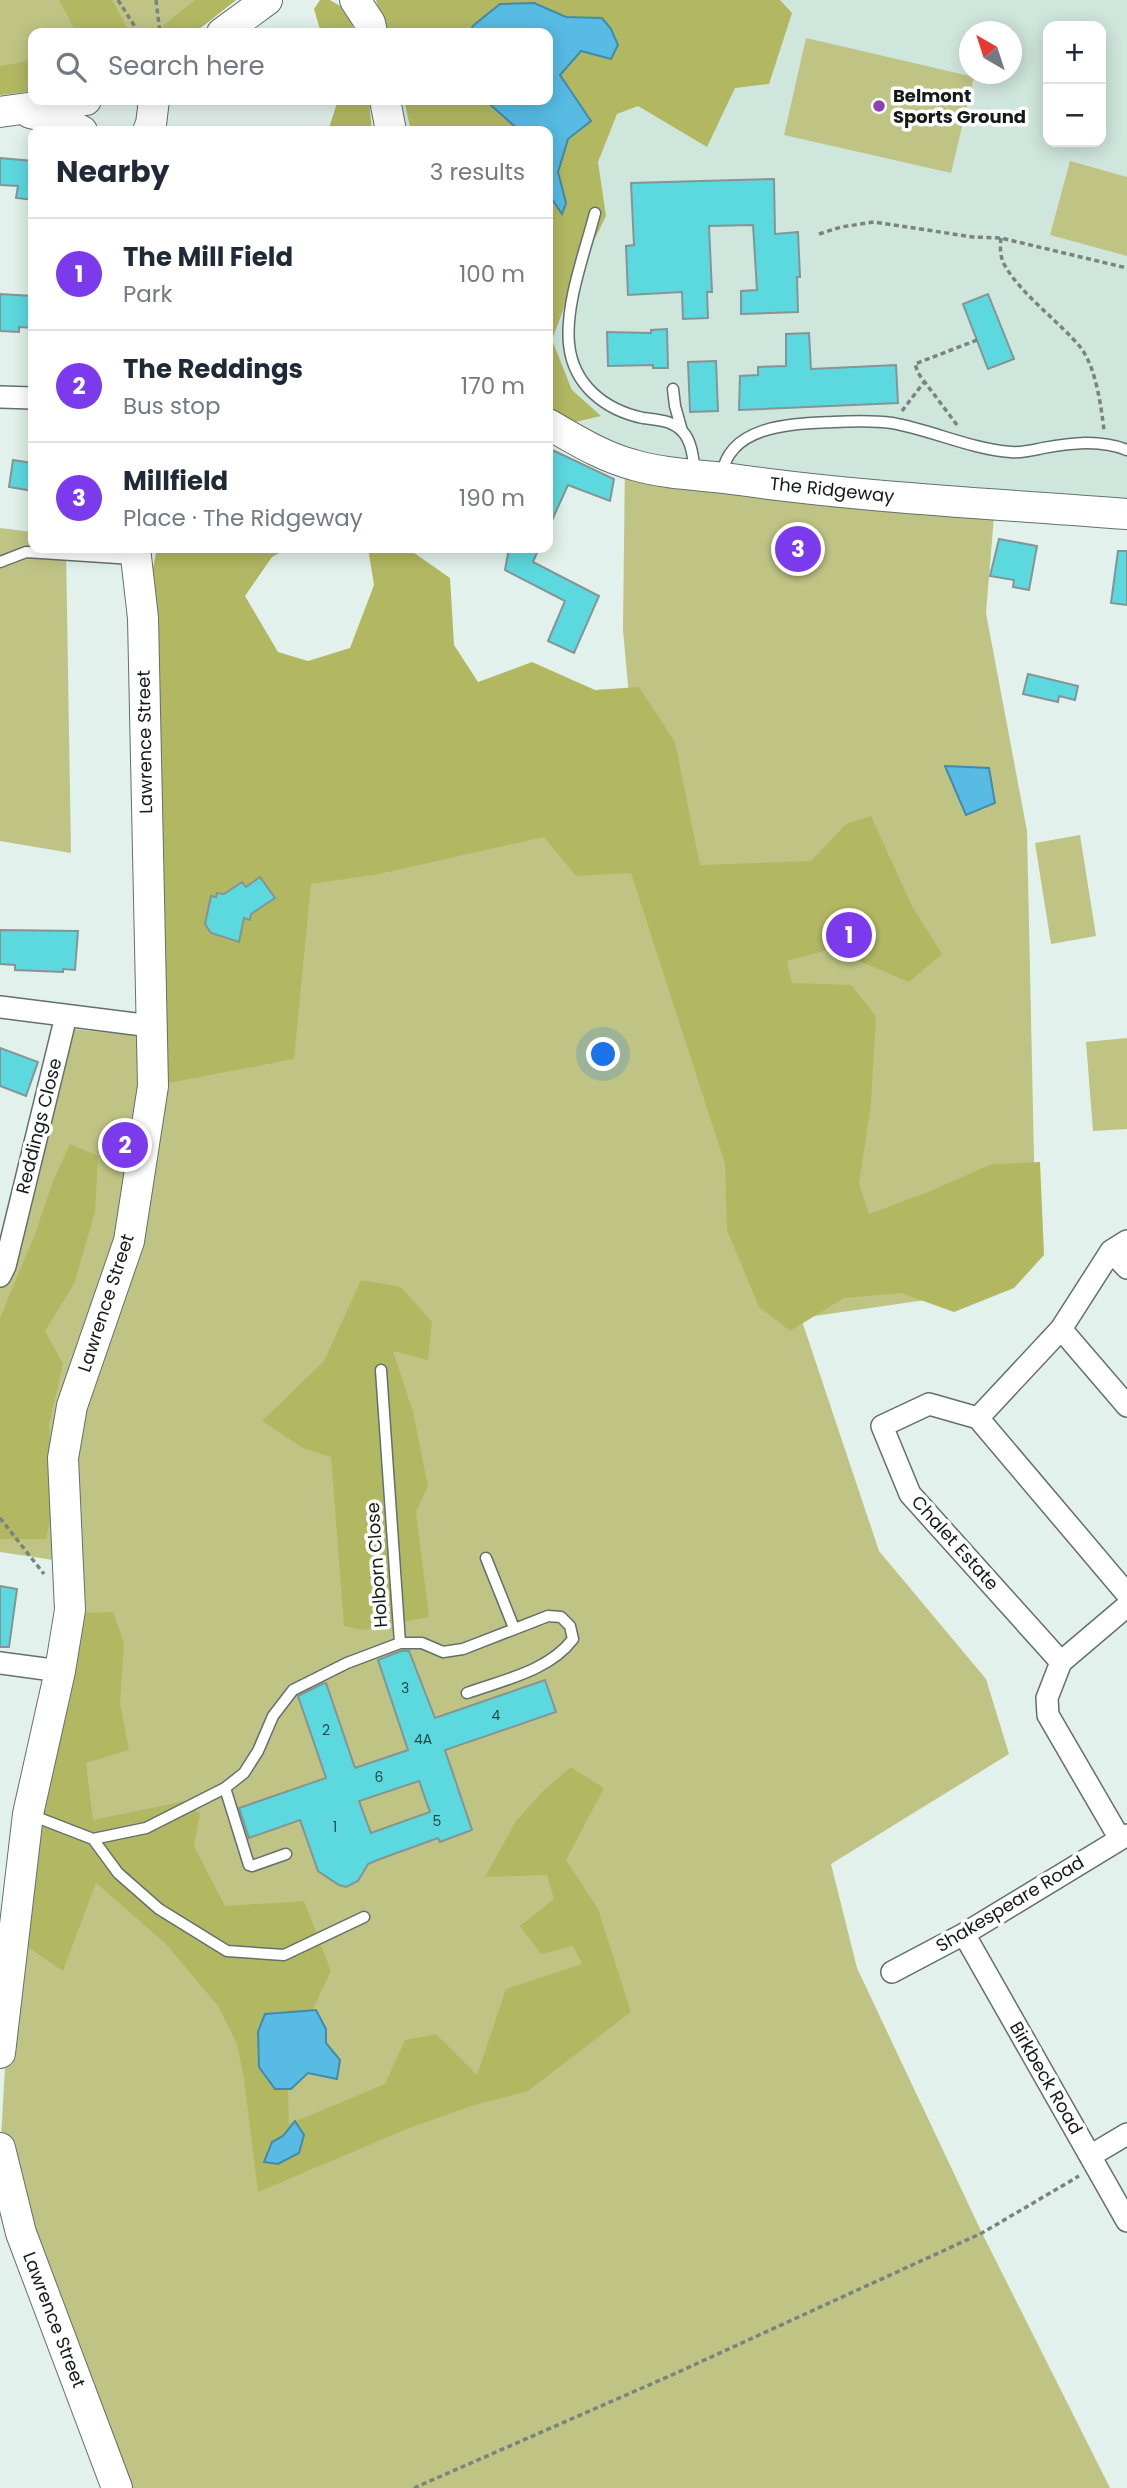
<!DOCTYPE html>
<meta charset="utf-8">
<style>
:root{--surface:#fff;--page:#f2f2f3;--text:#1f2937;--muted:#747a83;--line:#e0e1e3;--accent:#7c3aed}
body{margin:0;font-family:Poppins,sans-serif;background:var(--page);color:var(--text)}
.controls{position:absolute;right:21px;top:21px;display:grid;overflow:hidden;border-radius:14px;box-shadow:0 4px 18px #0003}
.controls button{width:63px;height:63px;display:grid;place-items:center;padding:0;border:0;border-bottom:2px solid var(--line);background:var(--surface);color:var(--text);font:35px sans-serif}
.compass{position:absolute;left:959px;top:21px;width:63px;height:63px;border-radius:50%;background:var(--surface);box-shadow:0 4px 18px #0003;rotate:321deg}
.you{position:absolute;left:604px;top:1055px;width:24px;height:24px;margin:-18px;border:5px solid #fff;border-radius:50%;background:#1a73e8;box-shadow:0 0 0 10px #1a73e833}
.badge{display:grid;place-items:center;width:46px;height:46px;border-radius:50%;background:var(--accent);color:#fff;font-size:23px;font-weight:700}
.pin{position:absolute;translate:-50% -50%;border:4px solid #fff;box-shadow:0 2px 7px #0006}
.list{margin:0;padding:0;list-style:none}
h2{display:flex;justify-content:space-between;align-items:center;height:91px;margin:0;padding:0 28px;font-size:30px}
h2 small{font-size:23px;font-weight:400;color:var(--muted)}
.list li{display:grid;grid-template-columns:46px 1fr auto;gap:21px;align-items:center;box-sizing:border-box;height:112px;padding:0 28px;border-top:2px solid var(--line)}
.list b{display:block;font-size:26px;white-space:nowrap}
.list p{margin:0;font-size:23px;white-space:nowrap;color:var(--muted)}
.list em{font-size:23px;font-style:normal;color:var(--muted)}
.icon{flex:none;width:38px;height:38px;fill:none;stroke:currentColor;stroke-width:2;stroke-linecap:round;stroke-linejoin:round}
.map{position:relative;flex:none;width:1127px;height:2488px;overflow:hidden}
.search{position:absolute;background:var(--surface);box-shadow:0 4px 18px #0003;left:28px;top:28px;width:525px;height:77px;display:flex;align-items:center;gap:18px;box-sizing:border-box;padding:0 24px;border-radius:14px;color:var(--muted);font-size:26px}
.panel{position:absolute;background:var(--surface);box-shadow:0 4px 18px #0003;left:28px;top:126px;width:525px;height:427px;border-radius:14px}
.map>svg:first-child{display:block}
.built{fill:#cfe6dd;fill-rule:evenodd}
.green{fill:#bfc484}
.forest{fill:#b2b862}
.water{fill:#57bbe4;stroke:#438ba7;stroke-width:2}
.building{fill:#5cd9de;stroke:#859495;stroke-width:2;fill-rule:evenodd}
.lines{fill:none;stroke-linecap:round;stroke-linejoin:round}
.lane-casing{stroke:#63706b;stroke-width:13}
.street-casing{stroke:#63706b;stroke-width:24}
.secondary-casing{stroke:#63706b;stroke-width:32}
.path{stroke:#79837f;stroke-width:3.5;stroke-dasharray:5 3.5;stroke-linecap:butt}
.lane{stroke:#fff;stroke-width:10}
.street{stroke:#fff;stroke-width:21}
.secondary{stroke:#fff;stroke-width:30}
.poi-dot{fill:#9041b1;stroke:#fff;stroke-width:2.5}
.labels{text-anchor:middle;stroke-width:7;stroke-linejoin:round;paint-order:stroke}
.number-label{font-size:14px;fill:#274a4a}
.poi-label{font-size:18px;font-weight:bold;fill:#151a18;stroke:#fff;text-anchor:start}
.street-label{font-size:18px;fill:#151a18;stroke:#fff}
</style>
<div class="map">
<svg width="1127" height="2488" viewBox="0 0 1127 2488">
<rect width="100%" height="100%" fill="#e2f1eb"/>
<path class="built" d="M372,0L428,18L444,0H1127V514L722,478L548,424V131H391L385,100H548V33H372ZM1048,26H1101V142H1048ZM970,32H1012V74H970Z"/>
<path class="green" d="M0,0H236L194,33H33V91L0,95Z
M806,38L974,77L951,173L784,135Z
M1070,161L1127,177V256L1050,235Z
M625,460L995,504L986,613L1027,831L1036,1251L939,1298L801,1318L879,1551L986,1679L1009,1754L831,1864L857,1968L982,2233L1110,2488H117L0,2155L12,1946L67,1562L0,1552V1275L72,1029L161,1038L311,884L553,817L642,840L623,630Z
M0,528L33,532V548H66L71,853L0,841Z
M1080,835L1096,936L1051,944L1035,843Z
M1127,1038V1129L1093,1131L1086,1042Z"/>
<path class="forest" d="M59,0H112L130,33H75L76,32Z
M195,0H236L194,33H154Z
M320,0H330L350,12L354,33H321L314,9Z
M376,0H780L792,13L769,84L735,88L707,147L638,106L617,114L598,162L606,216L573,283L552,340L572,390L601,416L571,423L548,409V131H411L404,100H548V33H388Z
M33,57V91L0,95V66L23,62Z
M338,100H369L372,131H328Z
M157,548H288L272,557L245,596L278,652L308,661L350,648L374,585L368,548H407L450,578L454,645L478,682L532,662L595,690L639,687L675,742L700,865L811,861L846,824L871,816L912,906L942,954L909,982L831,949L787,961L792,983L851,985L876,1016L871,1105L859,1183L869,1214L928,1192L992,1164L1040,1162L1044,1255L1014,1288L954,1312L901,1293L844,1298L790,1331L759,1307L727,1230L725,1164L631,873L576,876L544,837L379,874L311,884L294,1059L153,1086L143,618Z
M70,1144L98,1156L95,1212L74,1284L45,1331L63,1364L49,1425L55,1499L46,1539H0V1318L35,1234L53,1181Z
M361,1280L401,1287L432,1322L428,1360L393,1351L413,1412L428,1486L416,1512L429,1617L362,1630L344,1626L331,1457L303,1448L262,1421L324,1361Z
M113,1612L124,1643L120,1703L129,1750L86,1763L93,1820L185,1801L200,1814L194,1846L225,1906L304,1901L331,1971L287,2064L289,2124L385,2084L405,2040L436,2034L477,2075L506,1989L582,1964L573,1946L541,1954L520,1926L554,1899L547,1875L485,1877L516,1821L542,1792L571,1767L604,1788L566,1860L598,1909L631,2012L528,2091L471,2106L407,2129L258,2192L244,2079L237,2044L218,2006L165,1943L96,1883L63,1971L22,1943L37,1829L70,1702L84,1613Z"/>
<path class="water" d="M534,3L566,17L602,18L611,29L618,45L611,59L581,51L560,75L591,121L568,139L558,172L566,203L562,214L548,193V131H520L485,100H548V33H468L474,25L500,4Z
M945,766L989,768L995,803L966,815Z
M316,2010L326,2029V2043L340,2060L337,2079L308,2073L291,2089H275L259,2067L258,2032L265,2014Z
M295,2121L304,2135L299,2153L278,2164L264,2162L272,2142L283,2136Z"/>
<path class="building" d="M0,158L33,161V200L16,198L18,186L0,185Z
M774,179L775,234L798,232L800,277H797L798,312L741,314V291L757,290L753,225L709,226L712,292H707L708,318L683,319L682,292L628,295L626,246L634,245L631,183Z
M0,294L33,296V328L19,327V332L0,331Z
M988,294L1014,359L988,369L963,304Z
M667,329L668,368H653V365L608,366L607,332L651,333V330Z
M809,333L811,369L896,365L898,403L739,410L740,376L758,375V367L786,366V334Z
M716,361L718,411L690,412L688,362Z
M548,448L614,479L610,501L568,485L548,529Z
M13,460L33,463V491L9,487Z
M999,539L1037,546L1029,590L1013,587L1014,580L990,576Z
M509,548H539L533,562L599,596L574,653L548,641L565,601L505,570Z
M1118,551H1127V605L1111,603Z
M1028,674L1078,686L1075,700L1059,696L1058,702L1023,694Z
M260,877L275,898L251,914L250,920L244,918L239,942L211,933L205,924L211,896L216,897L217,893L224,894L242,882L246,887Z
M0,930L78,931L75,970L63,969V972L15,970V965L0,964Z
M0,1048L38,1062L26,1096L0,1086Z
M0,1586L17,1589L9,1647H0Z
M401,1651H409L435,1718L545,1680L556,1712L445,1750L472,1830L440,1842L438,1838L380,1859L368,1864L358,1881L346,1887L339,1885L318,1871L300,1820L249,1838L239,1808L326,1778L298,1696L322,1684L326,1683L355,1768L408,1750L378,1660ZM419,1781L430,1812L371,1833L359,1801Z"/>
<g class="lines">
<g class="lane-casing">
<path id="lane" d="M595,213C585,252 565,304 569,344C573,385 605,410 643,418C658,420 672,420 683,432C692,442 693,458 695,472
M673,389L675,406L682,431
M722,475C729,424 794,424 833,422C852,421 872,420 892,423C932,430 970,449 1011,452C1022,453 1033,450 1043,448C1071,443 1100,439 1127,450
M0,562L26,552L133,559
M486,1558L514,1628
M400,1643H422L443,1652L463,1649L548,1616L561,1617L570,1626L573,1639C549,1671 503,1680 467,1693
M225,1788L249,1865L252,1866L286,1854
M31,1815L93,1839L146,1828L225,1788L244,1773L258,1751L273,1716L293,1690L347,1663L400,1643L381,1370
M93,1839L118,1873L159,1909L227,1951L284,1955L364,1917"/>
</g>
<g class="street-casing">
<path id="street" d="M0,397L33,398
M0,1007L151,1026
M1111,1251L1127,1268
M0,1276L5,1266L66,1016
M1061,1329L1127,1406
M978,1418L1061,1329L1111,1251L1127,1241
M1061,1662L910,1494L882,1426L929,1404L978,1418L1127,1594
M0,1663L60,1671
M1120,1839L1048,1715L1047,1698L1061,1662L1127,1606
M964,1934L1127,2221
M892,1972L964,1934L1127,1835
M1090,2156L1127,2134"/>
</g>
<g class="secondary-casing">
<path id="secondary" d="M355,0L370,23L372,33
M222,33L267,0
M385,100L391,131
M0,112L86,100
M30,113L59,120L82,131
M148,131L151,124L154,100
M548,424C576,440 603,457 634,465C668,475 705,475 739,480C868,498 998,504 1127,514
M0,2053L28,1814L60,1671L70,1610L63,1458L72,1406L129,1241L153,1086L143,618L135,548
M0,2148L21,2233L117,2488"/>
</g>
<path class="path" d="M118,0L139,33
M156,0L160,33
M819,234L841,227L874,222L973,237L1001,238L1127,268
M1001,238C1000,247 1000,256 1004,264C1021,295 1059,321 1081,348C1096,368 1101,406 1104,430
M902,411L924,382
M957,425L918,373L915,364L977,340
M212,550L214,548
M0,1518L44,1574
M414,2488L674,2374L982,2233L1079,2176"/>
<use href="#lane" class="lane"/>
<use href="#street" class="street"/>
<use href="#secondary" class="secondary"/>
</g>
<circle class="poi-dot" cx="879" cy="106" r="7"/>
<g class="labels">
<g class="number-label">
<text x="405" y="1693">3</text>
<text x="496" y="1720">4</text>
<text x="326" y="1735">2</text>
<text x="423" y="1744">4A</text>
<text x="379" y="1782">6</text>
<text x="437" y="1826">5</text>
<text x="335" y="1832">1</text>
</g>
<g class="poi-label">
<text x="893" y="102">Belmont<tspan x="893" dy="21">Sports Ground</tspan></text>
</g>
<g class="street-label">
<text transform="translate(832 490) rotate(6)" y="6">The Ridgeway</text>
<text transform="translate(145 742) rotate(-91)" y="6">Lawrence Street</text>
<text transform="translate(39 1126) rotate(-76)" y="6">Reddings Close</text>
<text transform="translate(106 1303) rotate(-72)" y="6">Lawrence Street</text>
<text transform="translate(955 1543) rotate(48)" y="6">Chalet Estate</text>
<text transform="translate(377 1565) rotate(-94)" y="6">Holborn Close</text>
<text transform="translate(1010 1904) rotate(-31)" y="6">Shakespeare Road</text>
<text transform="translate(1046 2078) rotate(60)" y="6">Birkbeck Road</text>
<text transform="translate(54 2320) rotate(69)" y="6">Lawrence Street</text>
</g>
</g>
</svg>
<div class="controls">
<button>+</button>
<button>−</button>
</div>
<svg class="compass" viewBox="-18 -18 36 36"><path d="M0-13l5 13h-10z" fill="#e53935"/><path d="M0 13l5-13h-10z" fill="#747a83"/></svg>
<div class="you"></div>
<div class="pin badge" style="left:849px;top:935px">1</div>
<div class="pin badge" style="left:125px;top:1145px">2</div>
<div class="pin badge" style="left:798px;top:549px">3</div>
<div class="search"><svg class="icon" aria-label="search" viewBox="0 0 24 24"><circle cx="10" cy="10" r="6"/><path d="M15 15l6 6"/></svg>Search here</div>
<section class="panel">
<h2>Nearby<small>3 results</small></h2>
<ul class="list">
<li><span class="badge">1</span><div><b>The Mill Field</b><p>Park</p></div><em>100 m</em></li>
<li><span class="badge">2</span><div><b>The Reddings</b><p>Bus stop</p></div><em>170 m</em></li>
<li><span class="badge">3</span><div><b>Millfield</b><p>Place · The Ridgeway</p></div><em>190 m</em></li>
</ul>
</section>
</div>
